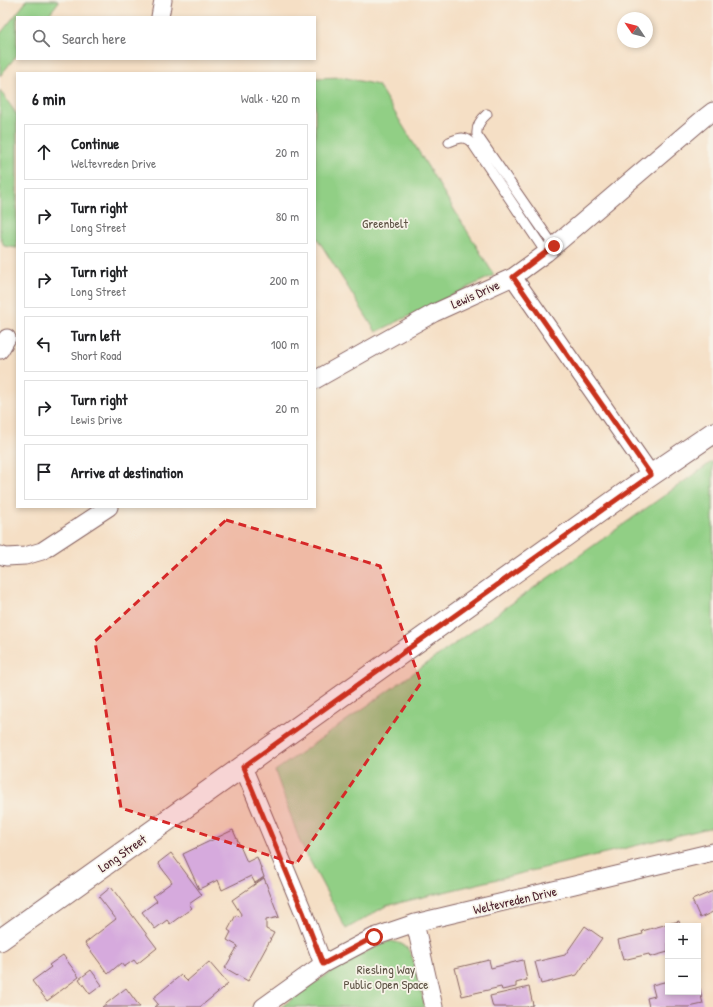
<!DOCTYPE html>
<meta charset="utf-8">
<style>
:root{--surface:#fff;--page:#f2f2f2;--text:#202124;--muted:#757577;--line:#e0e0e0}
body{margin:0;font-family:"Patrick Hand",sans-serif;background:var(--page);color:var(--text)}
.controls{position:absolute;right:12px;bottom:12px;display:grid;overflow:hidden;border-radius:0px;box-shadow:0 2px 6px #0003}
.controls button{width:36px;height:36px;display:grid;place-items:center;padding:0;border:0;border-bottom:1px solid var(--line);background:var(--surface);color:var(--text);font:20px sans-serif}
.compass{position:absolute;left:617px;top:12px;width:36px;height:36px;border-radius:50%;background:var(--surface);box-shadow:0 2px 6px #0003;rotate:305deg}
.stop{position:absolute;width:12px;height:12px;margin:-9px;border:3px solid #c8321e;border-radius:50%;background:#fff}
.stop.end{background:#c8321e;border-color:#fff;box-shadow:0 1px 4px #0008}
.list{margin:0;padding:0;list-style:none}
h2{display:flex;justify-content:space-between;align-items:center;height:52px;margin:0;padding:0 16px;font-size:17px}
h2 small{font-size:13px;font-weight:400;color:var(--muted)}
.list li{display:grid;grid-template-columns:26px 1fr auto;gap:12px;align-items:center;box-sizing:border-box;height:56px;margin:0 8px 8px;padding:0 8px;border:1px solid var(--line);border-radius:0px}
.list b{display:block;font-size:15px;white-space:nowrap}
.list p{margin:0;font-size:13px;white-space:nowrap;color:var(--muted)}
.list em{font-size:13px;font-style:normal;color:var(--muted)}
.icon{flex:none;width:22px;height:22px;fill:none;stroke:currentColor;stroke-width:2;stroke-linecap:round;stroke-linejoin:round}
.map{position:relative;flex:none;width:713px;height:1007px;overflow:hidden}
.search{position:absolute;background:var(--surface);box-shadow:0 2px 6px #0003;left:16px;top:16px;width:300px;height:44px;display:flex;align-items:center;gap:10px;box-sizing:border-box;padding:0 14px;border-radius:0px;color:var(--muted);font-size:15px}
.panel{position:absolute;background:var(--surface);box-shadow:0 2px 6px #0003;left:16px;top:72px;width:300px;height:436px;border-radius:0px}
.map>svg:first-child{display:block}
.green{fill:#91cf85;stroke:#6e7758}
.building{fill:#d6aadd}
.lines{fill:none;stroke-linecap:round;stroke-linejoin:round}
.service-casing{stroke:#866261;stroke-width:11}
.minor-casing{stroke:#866261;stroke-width:19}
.tertiary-casing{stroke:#866261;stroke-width:23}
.service{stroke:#fff;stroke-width:9}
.minor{stroke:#fff;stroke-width:17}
.tertiary{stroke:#fff;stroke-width:21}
.route{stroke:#c8321e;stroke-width:5}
.marked{fill:#d62828;fill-opacity:0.2;stroke:#d62828;stroke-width:3;stroke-dasharray:8 5;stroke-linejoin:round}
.labels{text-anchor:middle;stroke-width:3.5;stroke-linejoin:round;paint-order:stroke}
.park-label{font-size:13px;fill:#5f5446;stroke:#f7f3e8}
.street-label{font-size:13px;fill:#4a1f2b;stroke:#f7f3e8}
</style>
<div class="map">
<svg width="713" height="1007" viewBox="0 0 713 1007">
<rect width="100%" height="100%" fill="#f7f3e8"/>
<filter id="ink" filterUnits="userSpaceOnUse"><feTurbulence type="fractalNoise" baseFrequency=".025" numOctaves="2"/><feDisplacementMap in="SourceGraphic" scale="8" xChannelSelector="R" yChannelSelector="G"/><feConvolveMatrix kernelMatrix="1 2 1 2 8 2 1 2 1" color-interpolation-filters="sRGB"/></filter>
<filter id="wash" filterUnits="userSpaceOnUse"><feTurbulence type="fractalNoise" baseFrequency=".012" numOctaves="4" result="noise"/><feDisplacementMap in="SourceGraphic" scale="16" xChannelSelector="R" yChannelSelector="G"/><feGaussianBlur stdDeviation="0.9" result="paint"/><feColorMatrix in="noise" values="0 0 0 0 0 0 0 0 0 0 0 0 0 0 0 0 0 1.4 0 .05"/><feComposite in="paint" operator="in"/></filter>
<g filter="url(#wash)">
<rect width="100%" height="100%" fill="#f5dfc5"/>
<path class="green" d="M26,0H58L57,4L47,17H17V55L0,76V34L25,3Z
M342,77L378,85L494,275L376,332L317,238H315V78Z
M0,90L17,115V248L4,246L0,236Z
M713,461V827L386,906L346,929L300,842L275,771Z
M390,941C396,942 402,943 407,948C416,958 421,993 425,1007H281C315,983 350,956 390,941Z"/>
<g id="blocks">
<path class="building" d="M233,830L247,862L257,857L264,877L255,883L251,876L222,890L218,880L199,889L183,854Z
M171,853L202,895L189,904L192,908L170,924L167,920L155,929L142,912L157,901L153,896L172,882L158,863Z
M264,878L279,917L266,920V929L274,933L248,981L225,968L238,946L227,940L231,932L228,930L236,915L240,917L241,914L232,900Z
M111,887L157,948L137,964L134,960L124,967L121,963L108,974L85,943L116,919L99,897Z
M713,891V912L700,918L692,900Z
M679,921L680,926H668V952L650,957L649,954L623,960L618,940L643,934L642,931Z
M585,926L602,938L577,975L541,984L535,962L565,955Z
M63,955L79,977L47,1001L32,981L51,967L49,965Z
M489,960L491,968L523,960L527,980L516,983V987L502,990L501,987L462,996L455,968Z
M209,962L228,984L200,1007H154L158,1004L153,998L181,975L187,981Z
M91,970L102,985L90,994L79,979Z
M668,981V992H698L699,985L703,1004L689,1007H649L647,998L655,996L652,985Z
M529,987L533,1005L527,1007H493L490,996Z
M126,988L140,1007H102Z"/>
</g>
</g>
<g filter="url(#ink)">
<use href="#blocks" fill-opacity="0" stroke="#866261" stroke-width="1"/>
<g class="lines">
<g class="service-casing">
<path id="service" d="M487,114C480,120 476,126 477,135L554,246
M449,142C459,138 464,135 472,143L546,253"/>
</g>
<g class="minor-casing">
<path id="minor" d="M160,17L163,0
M513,277L651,475
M0,350L7,338
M315,380L434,313L513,277L546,253L704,118L713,111
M0,555L6,557L25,556L42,551L109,507
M243,767L303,911L323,964
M415,923L434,1007
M263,1007L323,964L374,937L415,923L713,852"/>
</g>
<g class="tertiary-casing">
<path id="tertiary" d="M0,940L638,484L713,433"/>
</g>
<use href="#service" class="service"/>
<use href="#minor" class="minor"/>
<use href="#tertiary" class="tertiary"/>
</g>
</g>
<g class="lines" filter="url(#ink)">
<path class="route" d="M374,937L323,964L303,912L243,767L651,475L513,277L554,246"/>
</g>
<path class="marked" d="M226,520L380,566L421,683L296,864L121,808L95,641Z"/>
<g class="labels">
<g class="park-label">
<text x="385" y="228">Greenbelt</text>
<text x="386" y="974">Riesling Way<tspan x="386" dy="15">Public Open Space</tspan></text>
</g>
<g class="street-label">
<text transform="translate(475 294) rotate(-24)" y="5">Lewis Drive</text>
<text transform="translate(122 853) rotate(-35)" y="5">Long Street</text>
<text transform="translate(515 900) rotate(-13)" y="5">Weltevreden Drive</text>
</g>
</g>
</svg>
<div class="controls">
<button>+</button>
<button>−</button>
</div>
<svg class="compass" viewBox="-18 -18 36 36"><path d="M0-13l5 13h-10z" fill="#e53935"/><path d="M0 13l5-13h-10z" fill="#757577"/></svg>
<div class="stop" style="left:374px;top:937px"></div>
<div class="stop end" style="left:554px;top:246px"></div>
<div class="search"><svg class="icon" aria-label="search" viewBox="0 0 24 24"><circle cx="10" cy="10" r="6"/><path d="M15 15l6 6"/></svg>Search here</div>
<section class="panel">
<h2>6 min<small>Walk · 420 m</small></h2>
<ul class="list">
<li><svg class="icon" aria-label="ahead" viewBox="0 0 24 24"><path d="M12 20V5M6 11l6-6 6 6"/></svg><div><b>Continue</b><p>Weltevreden Drive</p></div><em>20 m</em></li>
<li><svg class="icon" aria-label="right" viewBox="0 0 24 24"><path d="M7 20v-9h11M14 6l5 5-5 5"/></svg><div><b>Turn right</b><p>Long Street</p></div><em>80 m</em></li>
<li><svg class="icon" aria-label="right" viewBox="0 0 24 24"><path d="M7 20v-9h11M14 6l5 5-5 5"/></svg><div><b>Turn right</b><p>Long Street</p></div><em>200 m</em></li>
<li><svg class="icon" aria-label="left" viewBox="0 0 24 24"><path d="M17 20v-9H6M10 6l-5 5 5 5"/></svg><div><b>Turn left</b><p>Short Road</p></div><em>100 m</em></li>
<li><svg class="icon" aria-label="right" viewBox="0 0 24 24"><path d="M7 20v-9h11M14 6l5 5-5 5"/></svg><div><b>Turn right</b><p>Lewis Drive</p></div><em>20 m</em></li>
<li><svg class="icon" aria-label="arrive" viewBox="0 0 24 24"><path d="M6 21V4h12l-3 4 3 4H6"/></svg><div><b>Arrive at destination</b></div></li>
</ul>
</section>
</div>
